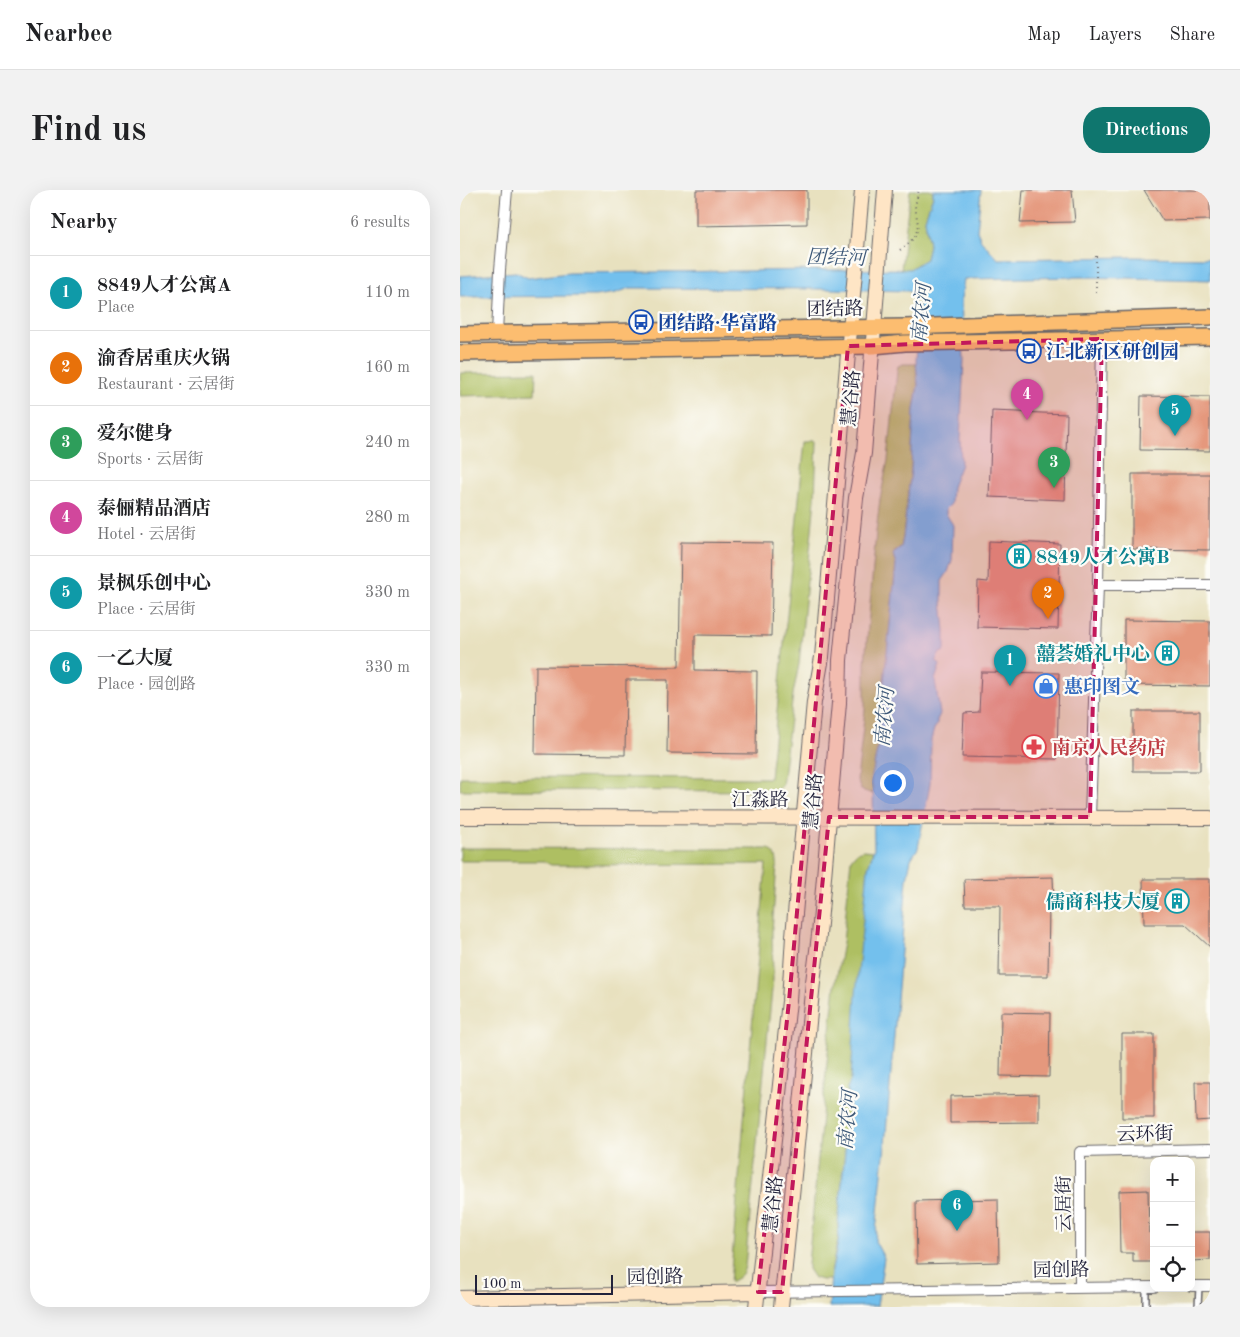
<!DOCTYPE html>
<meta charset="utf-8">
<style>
:root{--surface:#fff;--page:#f2f2f2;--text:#202124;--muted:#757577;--line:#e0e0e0;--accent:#0f766e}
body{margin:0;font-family:"Old Standard TT","Noto Serif SC",serif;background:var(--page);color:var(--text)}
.controls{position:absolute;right:15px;bottom:15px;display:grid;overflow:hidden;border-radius:10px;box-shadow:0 5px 20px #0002}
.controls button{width:45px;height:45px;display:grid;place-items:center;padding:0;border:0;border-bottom:1px solid var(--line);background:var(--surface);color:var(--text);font:25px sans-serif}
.scale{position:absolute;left:15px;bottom:12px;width:138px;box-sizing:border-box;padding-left:5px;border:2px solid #22223b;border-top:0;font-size:14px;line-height:18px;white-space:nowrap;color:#22223b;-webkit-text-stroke:4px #fdfcf7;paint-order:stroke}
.you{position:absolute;left:432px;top:592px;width:18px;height:18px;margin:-12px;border:4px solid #fff;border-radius:50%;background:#1a73e8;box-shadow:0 0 0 8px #1a73e833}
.badge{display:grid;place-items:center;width:32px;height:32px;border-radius:50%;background:var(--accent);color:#fff;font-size:16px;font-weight:700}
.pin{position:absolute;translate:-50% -41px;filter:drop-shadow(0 1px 2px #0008)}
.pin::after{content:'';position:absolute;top:26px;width:18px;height:15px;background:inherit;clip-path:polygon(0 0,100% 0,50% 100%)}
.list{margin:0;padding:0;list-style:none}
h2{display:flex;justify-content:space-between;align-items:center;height:65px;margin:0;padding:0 20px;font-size:21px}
h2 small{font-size:16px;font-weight:400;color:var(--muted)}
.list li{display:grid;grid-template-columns:32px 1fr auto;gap:15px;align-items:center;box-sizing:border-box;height:75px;padding:0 20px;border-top:1px solid var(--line)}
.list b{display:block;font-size:19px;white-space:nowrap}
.list p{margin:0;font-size:16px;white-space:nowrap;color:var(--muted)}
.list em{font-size:16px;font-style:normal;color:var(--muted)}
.icon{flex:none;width:28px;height:28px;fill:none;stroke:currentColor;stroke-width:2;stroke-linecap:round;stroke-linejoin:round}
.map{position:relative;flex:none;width:750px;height:1117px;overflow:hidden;border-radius:20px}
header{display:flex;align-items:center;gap:30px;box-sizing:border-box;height:70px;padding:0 25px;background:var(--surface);border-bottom:1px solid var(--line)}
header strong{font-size:24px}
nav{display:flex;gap:28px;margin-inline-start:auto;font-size:18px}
.intro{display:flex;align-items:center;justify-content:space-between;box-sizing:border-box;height:120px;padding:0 30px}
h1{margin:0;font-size:35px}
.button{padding:12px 22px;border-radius:20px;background:var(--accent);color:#fff;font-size:18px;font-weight:700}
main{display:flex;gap:30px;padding:0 30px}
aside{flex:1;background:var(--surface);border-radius:20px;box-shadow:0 5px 20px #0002}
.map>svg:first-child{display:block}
.green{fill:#aebf62;stroke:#68704e}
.water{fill:#73c0ed;stroke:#4a7194}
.building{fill:#e5987d}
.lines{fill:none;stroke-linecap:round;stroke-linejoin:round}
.lane-casing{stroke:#676569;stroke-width:8}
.street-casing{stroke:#676569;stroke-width:12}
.secondary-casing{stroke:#676569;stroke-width:16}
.primary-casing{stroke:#676569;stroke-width:18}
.path{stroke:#676569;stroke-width:2;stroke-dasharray:1 4;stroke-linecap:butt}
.lane{stroke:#fff;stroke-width:5}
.street{stroke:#fff;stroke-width:10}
.secondary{stroke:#fee5c5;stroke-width:14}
.primary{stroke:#fcbd6f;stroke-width:15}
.marked{fill:#c2185b;fill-opacity:0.2;stroke:#c2185b;stroke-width:4;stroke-dasharray:10 6;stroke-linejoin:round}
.labels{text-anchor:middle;stroke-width:4.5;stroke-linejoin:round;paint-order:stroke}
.street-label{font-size:19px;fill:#22223b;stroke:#fdfcf7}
.transit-label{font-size:19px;font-weight:bold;fill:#164399;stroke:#fdfcf7;text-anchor:start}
.culture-label{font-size:19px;font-weight:bold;fill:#0d838f;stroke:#fdfcf7;text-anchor:end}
.shop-label{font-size:19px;font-weight:bold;fill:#366cbe;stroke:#fdfcf7;text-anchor:start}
.health-label{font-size:19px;font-weight:bold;fill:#be3a42;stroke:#fdfcf7;text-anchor:start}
.water-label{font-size:20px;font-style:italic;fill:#3e5979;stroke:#fdfcf7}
</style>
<header>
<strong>Nearbee</strong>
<nav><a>Map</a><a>Layers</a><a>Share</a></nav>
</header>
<div class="intro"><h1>Find us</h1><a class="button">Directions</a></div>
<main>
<aside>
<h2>Nearby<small>6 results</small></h2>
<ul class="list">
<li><span class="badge" style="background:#0f9aa8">1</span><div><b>8849人才公寓A</b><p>Place</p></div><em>110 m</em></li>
<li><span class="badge" style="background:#e8710a">2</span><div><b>渝香居重庆火锅</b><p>Restaurant · 云居街</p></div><em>160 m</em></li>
<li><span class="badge" style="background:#2e9e5b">3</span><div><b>爱尔健身</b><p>Sports · 云居街</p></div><em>240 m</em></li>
<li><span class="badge" style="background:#d1479c">4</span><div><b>泰俪精品酒店</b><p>Hotel · 云居街</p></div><em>280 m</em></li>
<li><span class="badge" style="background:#0f9aa8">5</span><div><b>景枫乐创中心</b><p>Place · 云居街</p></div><em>330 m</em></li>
<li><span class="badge" style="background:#0f9aa8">6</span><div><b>一乙大厦</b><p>Place · 园创路</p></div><em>330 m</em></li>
</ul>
</aside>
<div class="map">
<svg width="750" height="1117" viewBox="0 0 750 1117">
<rect width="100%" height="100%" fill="#fdfcf7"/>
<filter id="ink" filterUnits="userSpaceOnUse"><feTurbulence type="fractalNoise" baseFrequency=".02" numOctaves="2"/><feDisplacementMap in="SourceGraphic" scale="10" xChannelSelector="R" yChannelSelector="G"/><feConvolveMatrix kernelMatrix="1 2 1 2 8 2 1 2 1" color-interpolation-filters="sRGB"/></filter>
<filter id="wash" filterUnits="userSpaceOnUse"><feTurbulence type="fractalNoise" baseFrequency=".0096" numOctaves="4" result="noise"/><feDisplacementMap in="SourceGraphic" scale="20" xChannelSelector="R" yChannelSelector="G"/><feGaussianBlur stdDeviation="1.12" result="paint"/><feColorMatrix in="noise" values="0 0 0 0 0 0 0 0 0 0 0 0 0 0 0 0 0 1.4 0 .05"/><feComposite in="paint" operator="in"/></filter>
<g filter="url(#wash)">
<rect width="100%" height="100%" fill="#e8e1bf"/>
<path class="green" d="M450,0H473V6L465,29L469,55L466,69L450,79L441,80Z
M443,174H456L458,195L454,220L451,279L443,347L441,358L435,361L434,369L436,375L417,560L411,591L413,604L401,600L397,590L405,519V473L416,342L420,309L428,270L437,181L438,176Z
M76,182L75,204L0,206V183Z
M345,251H357L355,309L339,474L333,504L322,596L315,601L0,600V587L310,588Z
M0,658L309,659C315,663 317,667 317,674L312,741L313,789L285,1076C283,1086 278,1088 270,1092L306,674L99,675H91L83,671H0Z
M403,660L413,661L408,678L391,890L387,899L390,908L378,1035L379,1048L376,1057L370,1090H362L354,1088L348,1079V1074L370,841L375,796L383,753L391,669L396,663Z"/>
<path class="water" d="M473,0H521L517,41L521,50L538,69L674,67L750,68V90L622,87L504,89L501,110L504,170L500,249L501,274L492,297L491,314L486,319V324L493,335L492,370L488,382L482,391V411L485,441V461L480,463L476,470L480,475L475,490L480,524L477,530V535L474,539L471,550L470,594L458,658L451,669L447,689L425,955L415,1051L424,1068L417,1116L369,1117L371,1084L379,1048L378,1035L390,908L387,899L391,889L396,804L408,678L414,658L413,597L411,591L417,560L436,375L433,364L441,358L443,347L451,279L454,220L458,195L456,171L460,112L456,105L448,101L369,99L170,98L156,103L135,106L0,107V86L56,82L68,88L109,83L450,79L466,69L469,55L465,29L473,6Z"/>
<g id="blocks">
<path class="building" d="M236,0H347V34L236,36Z
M563,0H612L615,32L560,33Z
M684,0H750V30L703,31Z
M681,206L750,207V261L680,260Z
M532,221L607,224L605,310L529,307Z
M672,284H750V360L672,359Z
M529,351L600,354L598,439L517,437L518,391L528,392Z
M221,352L313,353L311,446L235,445V480L297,481L296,564L207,563L208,490H166L165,565L75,564L76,476L219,477Z
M664,430L750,431V496L664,495Z
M521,482L599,483L597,569L502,567L504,523L519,522Z
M673,521H740V581H673Z
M593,687L594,715H589L588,786H539L540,716H505L504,689Z
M683,689H750V757L725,734H684Z
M541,822L590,823L589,887L540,886Z
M662,844H694V928H662Z
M735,892H750V930L736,931Z
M579,904V932L490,933V906Z
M688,1000L689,1043H694V1072H673V1063H660L659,1001Z
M538,1009L539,1072L457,1074L456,1011Z
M731,1042H750V1070L731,1071Z"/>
</g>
</g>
<g filter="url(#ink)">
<use href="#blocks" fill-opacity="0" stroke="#676569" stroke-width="1"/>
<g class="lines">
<g class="lane-casing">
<path id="lane" d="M686,1117V1097
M738,1117L739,1096"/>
</g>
<g class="street-casing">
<path id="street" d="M37,143L40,80L47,0
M638,395H750
M630,627L638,395L642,149
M731,1096H750
M620,1097V962L750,959
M298,1102C430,1101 562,1099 694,1097"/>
</g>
<g class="secondary-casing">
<path id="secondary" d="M0,627L750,628
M0,1108L298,1102
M296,1117L329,811L333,746L354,512L362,467L402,0
M321,1117L353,792L359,745L379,513L380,470L396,308L404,263L425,0"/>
</g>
<g class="primary-casing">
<path id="primary" d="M0,144L445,137L750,127
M0,163L413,156L445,153L750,147"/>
</g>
<path class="path" d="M440,60L449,53L456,45L458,35L455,16L459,0
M636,102V64"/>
<use href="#lane" class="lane"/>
<use href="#street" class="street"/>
<use href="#secondary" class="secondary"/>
<use href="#primary" class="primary"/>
</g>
</g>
<path class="marked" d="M642,149L630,627H369L322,1102H298L329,811L388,156Z"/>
<defs>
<g id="bus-ring" transform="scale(1.25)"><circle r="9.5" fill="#fdfcf7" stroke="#1a4fb4" stroke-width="1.5"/><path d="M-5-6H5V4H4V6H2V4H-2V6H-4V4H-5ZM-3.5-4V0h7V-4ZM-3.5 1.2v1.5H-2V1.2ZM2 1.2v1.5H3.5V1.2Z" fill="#1a4fb4"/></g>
<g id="building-ring" transform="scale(1.25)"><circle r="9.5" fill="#fdfcf7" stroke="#0f9aa8" stroke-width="1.5"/><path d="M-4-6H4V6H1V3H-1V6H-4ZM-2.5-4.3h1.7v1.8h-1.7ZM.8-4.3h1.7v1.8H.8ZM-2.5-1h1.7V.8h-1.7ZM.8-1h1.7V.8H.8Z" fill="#0f9aa8"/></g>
<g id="shop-ring" transform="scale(1.25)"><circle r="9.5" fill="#fdfcf7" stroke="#3f7fe0" stroke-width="1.5"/><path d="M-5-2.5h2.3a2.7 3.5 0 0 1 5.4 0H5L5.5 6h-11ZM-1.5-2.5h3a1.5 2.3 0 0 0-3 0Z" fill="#3f7fe0"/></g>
<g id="pharmacy-ring" transform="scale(1.25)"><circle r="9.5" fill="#fdfcf7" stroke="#e0444e" stroke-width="1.5"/><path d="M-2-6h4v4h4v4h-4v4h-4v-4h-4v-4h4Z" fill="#e0444e"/></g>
</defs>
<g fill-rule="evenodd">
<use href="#bus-ring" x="181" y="132"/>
<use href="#bus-ring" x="569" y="161"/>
<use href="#building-ring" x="559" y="366"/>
<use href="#building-ring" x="707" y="463"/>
<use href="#shop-ring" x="586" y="496"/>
<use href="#pharmacy-ring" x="574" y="557"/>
<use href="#building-ring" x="717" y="711"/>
</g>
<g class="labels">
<g class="street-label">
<text transform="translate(375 118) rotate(-1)" y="7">团结路</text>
<text transform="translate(390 208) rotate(-85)" y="7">慧谷路</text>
<text x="300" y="616">江淼路</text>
<text transform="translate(352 611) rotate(-85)" y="7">慧谷路</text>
<text transform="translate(685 943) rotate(-1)" y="7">云环街</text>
<text transform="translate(312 1014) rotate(-84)" y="7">慧谷路</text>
<text transform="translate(603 1014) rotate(-90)" y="7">云居街</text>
<text transform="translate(601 1079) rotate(-1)" y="7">园创路</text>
<text transform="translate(195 1086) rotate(-1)" y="7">园创路</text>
</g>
<g class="transit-label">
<text x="198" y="139">团结路·华富路</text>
<text x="586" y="168">江北新区研创园</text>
</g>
<g class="culture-label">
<text x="576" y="373" text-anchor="start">8849人才公寓B</text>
<text x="690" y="470">囍荟婚礼中心</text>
<text x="700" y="718">儒商科技大厦</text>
</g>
<g class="shop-label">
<text x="604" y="503">惠印图文</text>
</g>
<g class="health-label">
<text x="592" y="564">南京人民药店</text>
</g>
<g class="water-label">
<text transform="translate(376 67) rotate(1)" y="7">团结河</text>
<text transform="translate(461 123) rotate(-85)" y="7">南农河</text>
<text transform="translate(424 527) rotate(-85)" y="7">南农河</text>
<text transform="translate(387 930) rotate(-85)" y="7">南农河</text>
</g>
</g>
</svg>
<div class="controls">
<button>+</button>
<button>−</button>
<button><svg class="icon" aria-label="locate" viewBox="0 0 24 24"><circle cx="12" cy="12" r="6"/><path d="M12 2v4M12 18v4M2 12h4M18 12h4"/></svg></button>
</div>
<div class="scale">100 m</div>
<div class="you"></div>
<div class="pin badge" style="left:550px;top:496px;background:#0f9aa8">1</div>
<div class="pin badge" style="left:588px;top:429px;background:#e8710a">2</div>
<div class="pin badge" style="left:594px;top:298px;background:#2e9e5b">3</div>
<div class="pin badge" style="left:567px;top:230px;background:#d1479c">4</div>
<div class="pin badge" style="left:715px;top:246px;background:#0f9aa8">5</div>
<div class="pin badge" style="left:497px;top:1041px;background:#0f9aa8">6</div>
</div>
</main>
